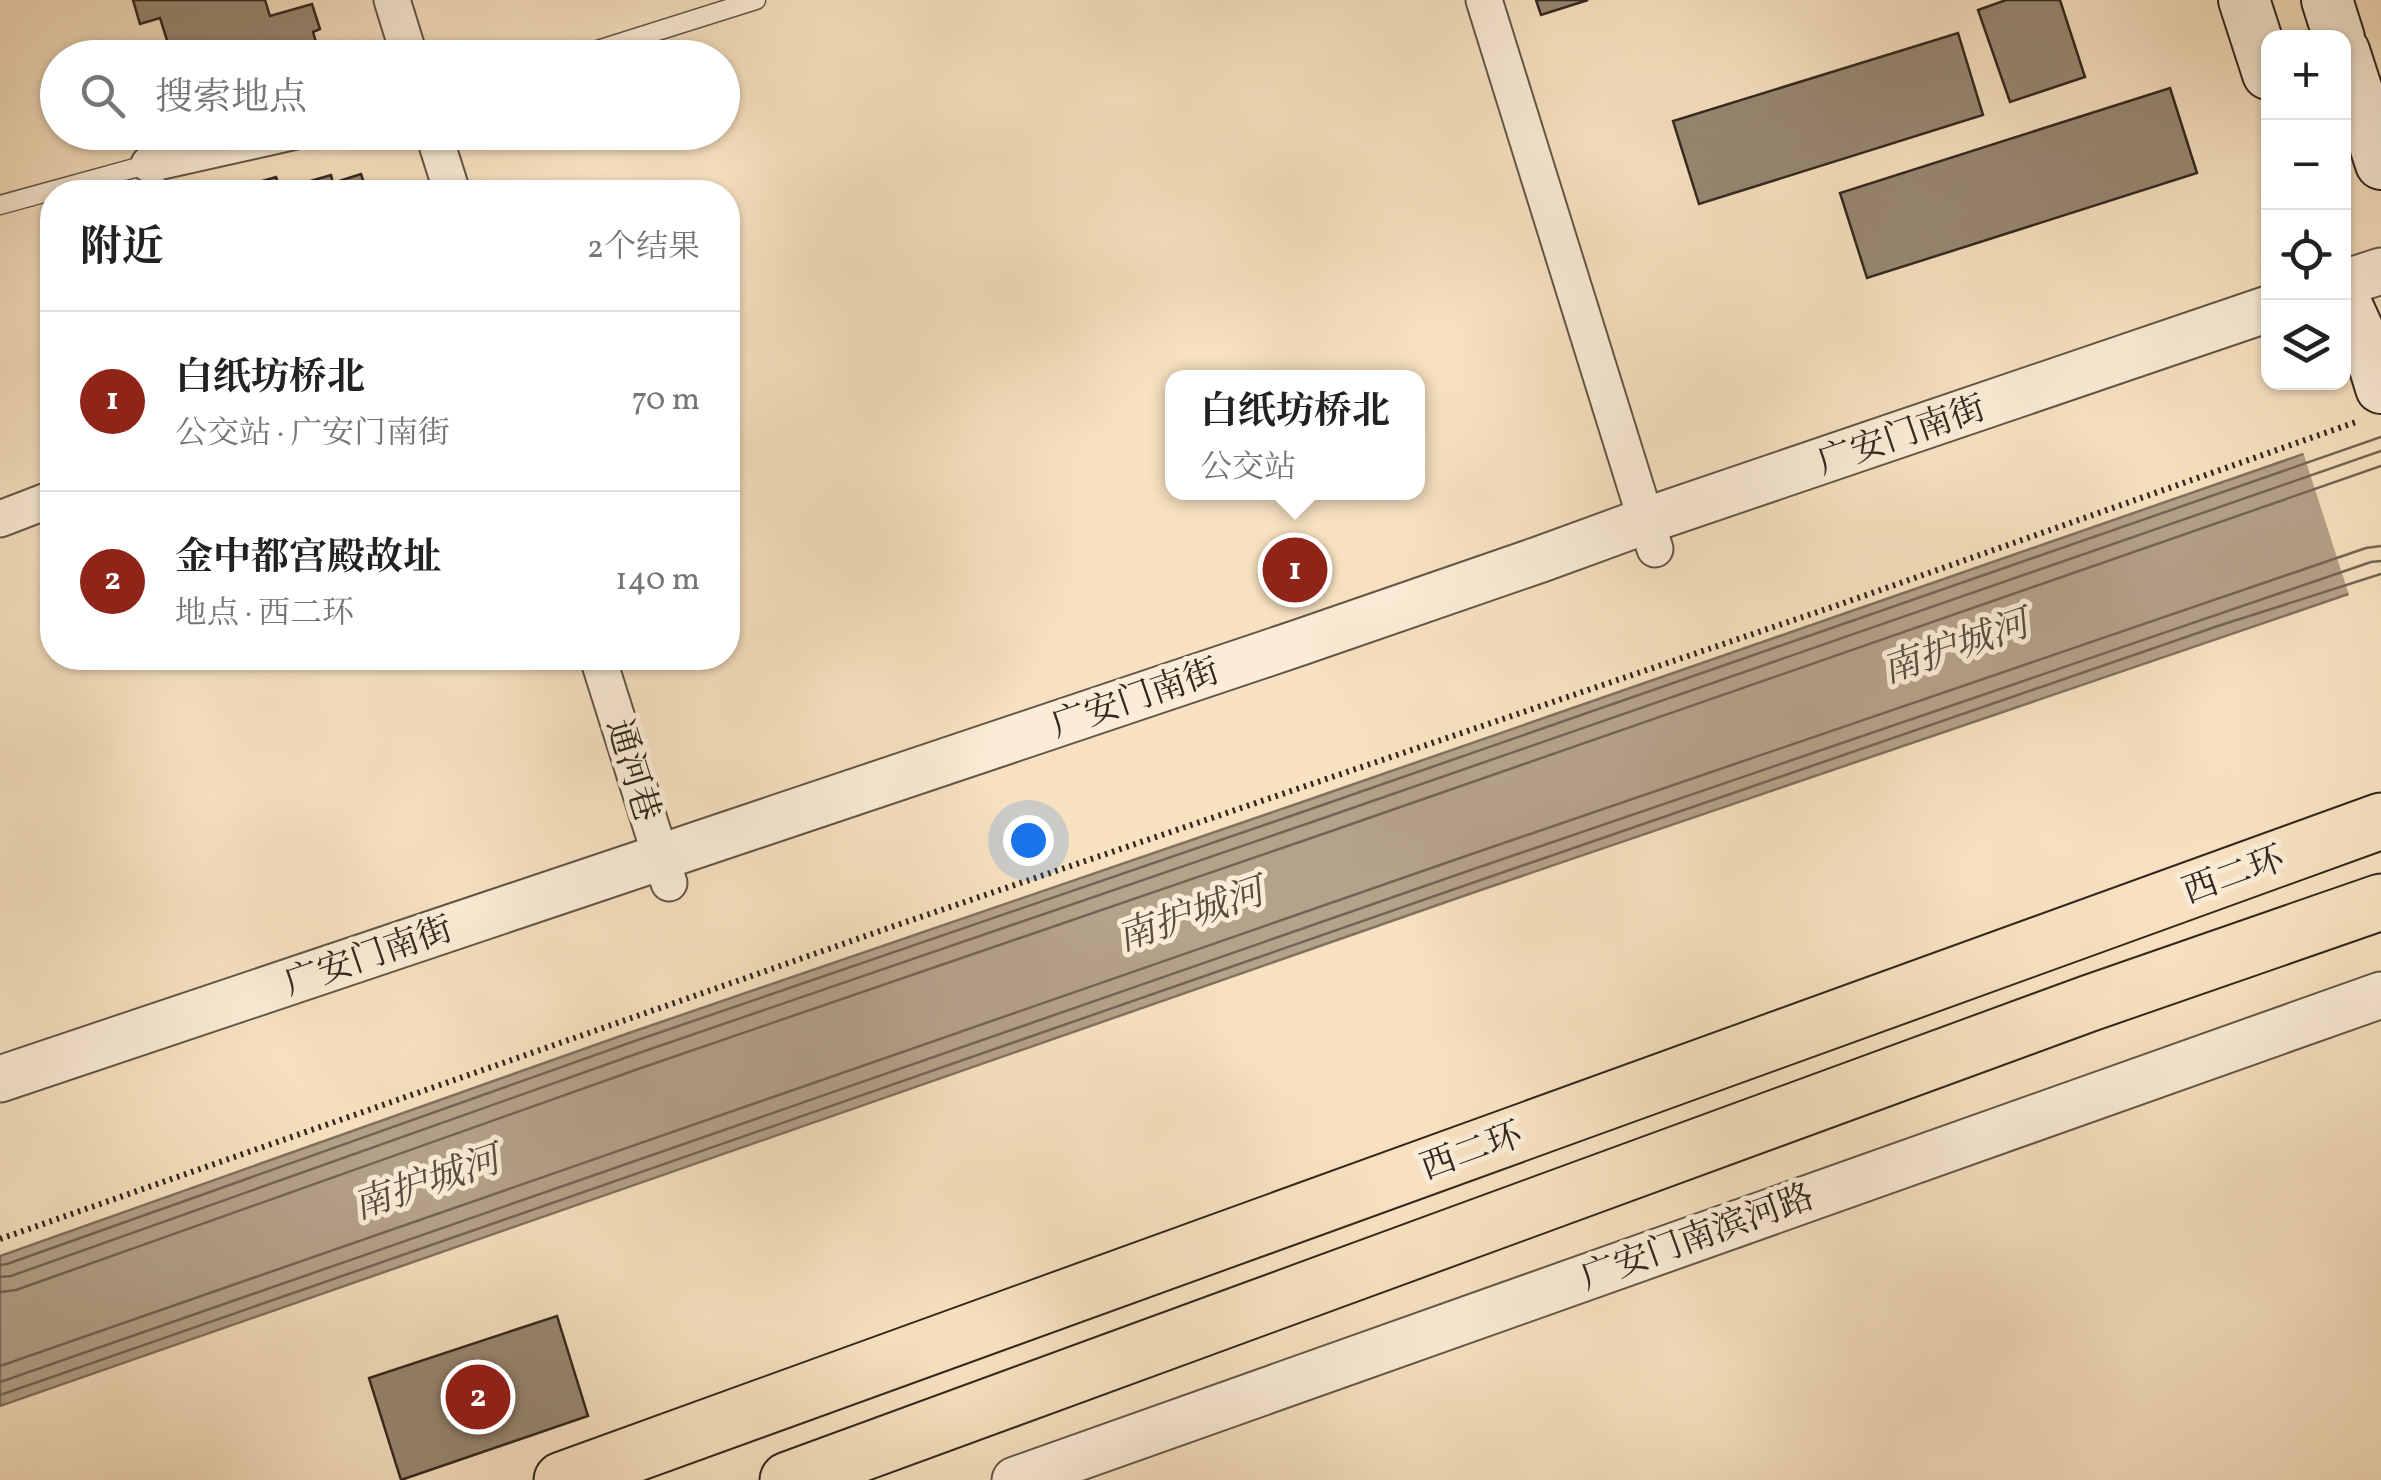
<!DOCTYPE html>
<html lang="zh">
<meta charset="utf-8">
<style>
:root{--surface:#fff;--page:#f2f2f2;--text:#222;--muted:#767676;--line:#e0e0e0;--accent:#8f2418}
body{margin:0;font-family:Vollkorn,"Noto Serif SC",serif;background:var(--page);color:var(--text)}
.controls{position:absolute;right:30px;top:30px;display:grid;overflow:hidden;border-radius:20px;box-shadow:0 2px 8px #0004}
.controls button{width:90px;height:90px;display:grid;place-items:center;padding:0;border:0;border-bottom:2px solid var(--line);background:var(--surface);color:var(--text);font:50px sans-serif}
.you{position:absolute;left:1028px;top:840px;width:35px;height:35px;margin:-25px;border:8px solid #fff;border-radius:50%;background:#1a73e8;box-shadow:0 0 0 15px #1a73e833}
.badge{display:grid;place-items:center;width:65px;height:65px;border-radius:50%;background:var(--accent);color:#fff;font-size:32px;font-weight:700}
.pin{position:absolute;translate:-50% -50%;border:5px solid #fff;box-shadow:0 2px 10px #0006}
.popup{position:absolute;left:1165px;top:370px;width:260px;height:130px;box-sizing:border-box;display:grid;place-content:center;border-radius:20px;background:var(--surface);filter:drop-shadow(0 2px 8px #0005);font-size:32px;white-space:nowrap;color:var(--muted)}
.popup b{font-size:38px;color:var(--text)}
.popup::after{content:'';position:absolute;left:50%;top:100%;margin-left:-20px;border:20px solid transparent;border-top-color:var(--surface)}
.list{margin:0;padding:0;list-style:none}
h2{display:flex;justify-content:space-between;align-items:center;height:130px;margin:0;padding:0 40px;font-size:42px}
h2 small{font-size:32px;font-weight:400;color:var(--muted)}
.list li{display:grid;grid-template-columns:65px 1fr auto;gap:30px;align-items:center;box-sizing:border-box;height:180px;padding:0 40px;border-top:2px solid var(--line)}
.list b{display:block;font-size:38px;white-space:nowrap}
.list p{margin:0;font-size:32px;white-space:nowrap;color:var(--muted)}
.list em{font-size:32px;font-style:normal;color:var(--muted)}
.icon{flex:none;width:55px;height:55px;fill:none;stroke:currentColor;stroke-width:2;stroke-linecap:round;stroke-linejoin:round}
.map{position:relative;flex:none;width:2381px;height:1480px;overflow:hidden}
.search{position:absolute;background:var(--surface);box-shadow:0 2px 8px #0004;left:40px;top:40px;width:700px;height:110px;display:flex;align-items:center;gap:25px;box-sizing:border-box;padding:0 35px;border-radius:55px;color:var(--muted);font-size:38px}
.panel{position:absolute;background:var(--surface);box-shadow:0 2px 8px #0004;left:40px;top:180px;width:700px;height:490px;border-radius:40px}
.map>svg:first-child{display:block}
.water{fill:#b4a28a;stroke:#807160;stroke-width:2.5}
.pier{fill:#f7e1c0}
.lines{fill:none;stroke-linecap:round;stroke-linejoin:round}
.shore{stroke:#736555;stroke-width:2.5}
.building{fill:#988873;stroke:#322820;stroke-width:2.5}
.service-casing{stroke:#635648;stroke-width:21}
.minor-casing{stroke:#635648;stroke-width:39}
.tertiary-casing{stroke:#635648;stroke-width:49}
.secondary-casing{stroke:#322820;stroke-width:54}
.trunk-casing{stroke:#322820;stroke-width:59}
.path{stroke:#322820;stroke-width:6;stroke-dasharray:2.5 5;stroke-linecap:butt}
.service{stroke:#faecd6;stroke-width:18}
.minor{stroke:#faecd6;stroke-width:35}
.tertiary{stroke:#faecd6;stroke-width:45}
.secondary{stroke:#faecd6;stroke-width:50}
.trunk{stroke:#f7e1c0;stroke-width:55}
.labels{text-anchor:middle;stroke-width:10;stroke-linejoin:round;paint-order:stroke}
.street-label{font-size:35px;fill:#322820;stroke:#faecd6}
.water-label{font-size:38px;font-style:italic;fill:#594d40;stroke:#faecd6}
</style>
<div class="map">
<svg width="2381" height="1480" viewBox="0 0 2381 1480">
<rect width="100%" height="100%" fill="#f7e1c0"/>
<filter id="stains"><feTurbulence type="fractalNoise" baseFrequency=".002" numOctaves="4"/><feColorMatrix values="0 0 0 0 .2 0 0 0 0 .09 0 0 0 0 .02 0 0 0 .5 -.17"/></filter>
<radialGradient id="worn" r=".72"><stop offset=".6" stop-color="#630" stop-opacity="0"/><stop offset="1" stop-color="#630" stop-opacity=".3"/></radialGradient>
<path class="water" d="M2381,427V583L1475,892L0,1406V1256L629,1033L1308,800Z"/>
<path class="pier" d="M2381,422V588L2350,598L2302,449Z"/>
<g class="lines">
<path class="shore" d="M0,1265L7,1264L632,1042L1311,809L2381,437
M0,1277L11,1276L636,1054L1315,821L2381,451
M0,1292L16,1290L641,1068L1320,835L2381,466
M0,1366L1463,857L2366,548L2381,546
M0,1382L1468,871L2371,562L2381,561
M0,1395L1472,883L2218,626L2381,574"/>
</g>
<path class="building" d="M133,0H265L270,16L312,4L320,29L313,32L318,49L290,58H167L172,56L160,18L140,24Z
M1536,0H1588L1541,15Z
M2006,0H2060L2085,77L2010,102L1978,10Z
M1958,33L1983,115L1699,204L1673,121Z
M2170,88L2197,173L1867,278L1840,193Z
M361,174L367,192H311H313L310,181L331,175L333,183Z
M276,177L281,192H224Z
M557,1316L588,1416L401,1480L369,1378Z"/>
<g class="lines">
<g class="service-casing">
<path id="service" d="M572,58L756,0
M0,205L149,164L158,192"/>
</g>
<g class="minor-casing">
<path id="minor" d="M392,0L410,58
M1484,0L1655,549
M433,132L452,192
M149,164L292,132
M0,519L52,499
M598,658L669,883"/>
</g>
<g class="tertiary-casing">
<path id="tertiary" d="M2344,283L2381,271
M0,1079L1298,643L1541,559L1645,521L2268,309
M1015,1480L2381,995"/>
</g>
<g class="secondary-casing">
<path id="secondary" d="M2244,0L2268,74
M2327,0L2339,38
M2344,51L2381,164
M2344,299L2374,365L2381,388"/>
</g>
<g class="trunk-casing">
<path id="trunk" d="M562,1480L2381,821
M788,1480L2090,1003L2381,902"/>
</g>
<path class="path" d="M0,1239L897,925L1835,606L2356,422"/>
<use href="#service" class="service"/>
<use href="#minor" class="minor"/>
<use href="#tertiary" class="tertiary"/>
<use href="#secondary" class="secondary"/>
<use href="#trunk" class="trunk"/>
</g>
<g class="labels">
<g class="street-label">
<text transform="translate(1901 434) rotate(-19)" y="12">广安门南街</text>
<text transform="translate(1135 697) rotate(-19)" y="12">广安门南街</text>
<text transform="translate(634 770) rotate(73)" y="12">通河巷</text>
<text transform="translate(2233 874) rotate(-20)" y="12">西二环</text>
<text transform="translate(368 955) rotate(-19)" y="12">广安门南街</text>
<text transform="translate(1471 1150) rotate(-20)" y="12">西二环</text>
<text transform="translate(1697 1236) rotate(-20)" y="12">广安门南滨河路</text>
</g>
<g class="water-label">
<text transform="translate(1955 646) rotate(-19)" y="13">南护城河</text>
<text transform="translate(1190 914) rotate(-19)" y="13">南护城河</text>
<text transform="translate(426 1182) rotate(-19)" y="13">南护城河</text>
</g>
</g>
<rect width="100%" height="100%" filter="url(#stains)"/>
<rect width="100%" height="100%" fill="url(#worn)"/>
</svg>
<div class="controls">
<button>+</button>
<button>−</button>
<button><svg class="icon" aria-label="locate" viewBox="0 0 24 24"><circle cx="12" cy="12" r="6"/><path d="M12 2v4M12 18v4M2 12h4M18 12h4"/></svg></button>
<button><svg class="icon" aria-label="layers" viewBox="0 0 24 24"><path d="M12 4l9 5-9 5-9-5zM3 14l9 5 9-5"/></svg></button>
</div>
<div class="you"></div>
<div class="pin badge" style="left:1295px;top:570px">1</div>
<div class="popup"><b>白纸坊桥北</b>公交站</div>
<div class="pin badge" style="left:478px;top:1397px">2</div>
<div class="search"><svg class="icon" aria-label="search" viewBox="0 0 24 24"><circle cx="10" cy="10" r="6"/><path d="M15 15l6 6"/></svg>搜索地点</div>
<section class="panel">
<h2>附近<small>2个结果</small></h2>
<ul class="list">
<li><span class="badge">1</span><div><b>白纸坊桥北</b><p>公交站 · 广安门南街</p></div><em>70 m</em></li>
<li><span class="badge">2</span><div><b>金中都宫殿故址</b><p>地点 · 西二环</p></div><em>140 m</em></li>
</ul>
</section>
</div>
